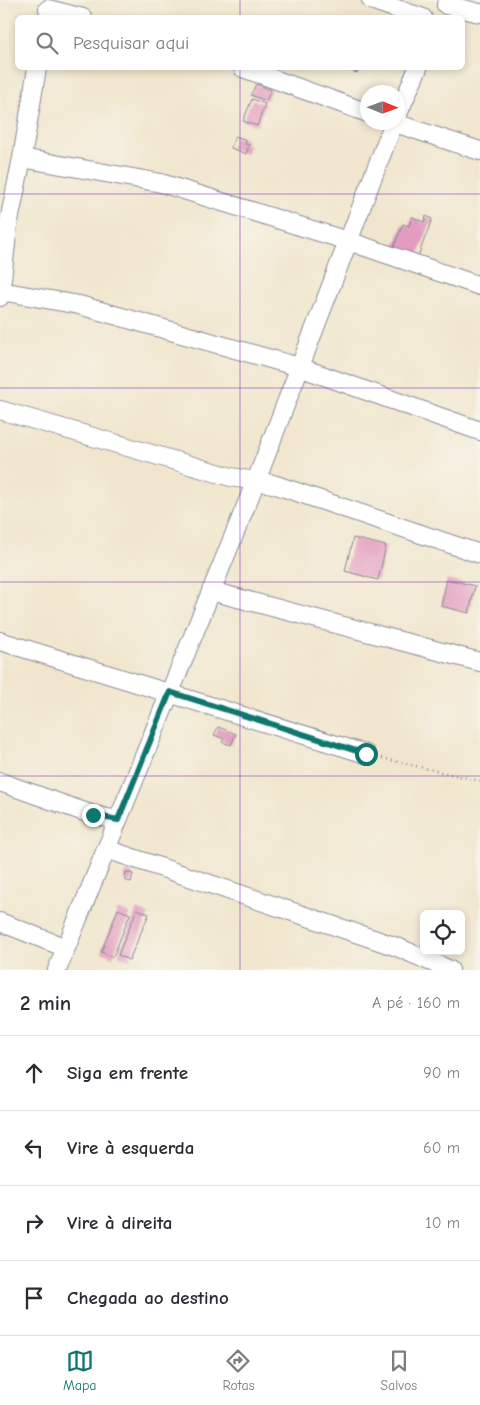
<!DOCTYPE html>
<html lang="pt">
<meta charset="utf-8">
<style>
:root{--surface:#fff;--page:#f2f2f3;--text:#2b2b33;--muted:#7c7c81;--line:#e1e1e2;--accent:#0f766e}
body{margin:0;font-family:"Comic Neue",sans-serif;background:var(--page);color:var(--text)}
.controls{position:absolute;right:15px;bottom:15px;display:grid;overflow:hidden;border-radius:8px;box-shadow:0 2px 8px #0003}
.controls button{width:45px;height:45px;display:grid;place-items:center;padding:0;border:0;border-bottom:1px solid var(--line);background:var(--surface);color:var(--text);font:25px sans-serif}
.compass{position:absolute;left:360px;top:85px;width:45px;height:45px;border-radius:50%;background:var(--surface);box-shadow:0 2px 8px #0003;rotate:91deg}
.stop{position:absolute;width:15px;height:15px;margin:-11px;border:4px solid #0f766e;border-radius:50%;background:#fff}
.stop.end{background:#0f766e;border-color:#fff;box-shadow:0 1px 5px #0008}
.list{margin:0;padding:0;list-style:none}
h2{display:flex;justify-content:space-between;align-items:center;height:65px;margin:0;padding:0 20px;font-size:21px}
h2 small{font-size:16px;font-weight:400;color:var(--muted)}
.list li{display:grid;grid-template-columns:32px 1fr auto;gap:15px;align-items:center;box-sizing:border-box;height:75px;padding:0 20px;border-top:1px solid var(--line)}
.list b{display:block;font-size:19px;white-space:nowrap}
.list em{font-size:16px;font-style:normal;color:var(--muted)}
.icon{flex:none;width:28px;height:28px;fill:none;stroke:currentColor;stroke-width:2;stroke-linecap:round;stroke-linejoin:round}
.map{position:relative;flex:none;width:480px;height:970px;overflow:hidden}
.search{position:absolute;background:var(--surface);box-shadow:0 2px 8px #0003;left:15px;right:15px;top:15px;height:55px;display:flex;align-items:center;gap:12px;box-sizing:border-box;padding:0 18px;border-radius:8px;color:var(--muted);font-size:19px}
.sheet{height:365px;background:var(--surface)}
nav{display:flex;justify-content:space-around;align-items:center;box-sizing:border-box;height:70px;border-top:1px solid var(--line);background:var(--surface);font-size:14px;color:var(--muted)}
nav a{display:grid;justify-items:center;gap:2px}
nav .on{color:var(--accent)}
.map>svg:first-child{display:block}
.building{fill:#e39cbf}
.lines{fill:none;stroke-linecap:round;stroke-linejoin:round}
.street-casing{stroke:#868a96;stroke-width:20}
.path{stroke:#868a96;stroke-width:2.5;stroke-dasharray:1 4;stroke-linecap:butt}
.street{stroke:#fff;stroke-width:18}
.route{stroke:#0f766e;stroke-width:6}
.grid{fill:none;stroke:#7b2cbf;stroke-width:1;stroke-opacity:0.55}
</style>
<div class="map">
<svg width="480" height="970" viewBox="0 0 480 970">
<rect width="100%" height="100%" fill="#f7f3e8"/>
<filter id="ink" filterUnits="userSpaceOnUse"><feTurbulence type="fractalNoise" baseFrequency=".02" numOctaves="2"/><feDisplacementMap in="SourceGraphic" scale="10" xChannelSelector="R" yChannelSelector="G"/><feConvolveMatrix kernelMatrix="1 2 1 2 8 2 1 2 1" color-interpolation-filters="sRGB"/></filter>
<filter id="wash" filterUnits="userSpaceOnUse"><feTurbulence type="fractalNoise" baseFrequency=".0096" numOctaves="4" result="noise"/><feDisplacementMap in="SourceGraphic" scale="20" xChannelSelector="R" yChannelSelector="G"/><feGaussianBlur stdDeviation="1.12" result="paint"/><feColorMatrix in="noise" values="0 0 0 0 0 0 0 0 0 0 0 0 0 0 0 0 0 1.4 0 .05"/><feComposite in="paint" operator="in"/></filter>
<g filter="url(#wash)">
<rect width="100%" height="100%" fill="#f1e6cd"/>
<g id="blocks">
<path class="building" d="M342,68H359L357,73Z
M256,84L271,90L266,101L251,95Z
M252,99L265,104L257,126L243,121Z
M235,136L247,140L245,144L249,145L246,154L231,148Z
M426,216L432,219L417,259L393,249L403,224L409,226L412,217L424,222Z
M353,538L386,546L378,580L345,571Z
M447,579L475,586L469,613L441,606Z
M218,727L236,734L231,745L222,742L224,739L214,735Z
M126,872L133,874L131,882L124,880Z
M118,909L130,914L113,957L101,952Z
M137,909L149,914L129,960L118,955Z"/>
</g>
</g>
<g filter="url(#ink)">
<use href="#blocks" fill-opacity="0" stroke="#868a96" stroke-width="1"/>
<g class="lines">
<g class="street-casing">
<path id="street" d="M371,0L423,18
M446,5L480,13
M48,9L83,18
M243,68L368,113
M398,114L418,68
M392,122L480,151
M22,158L161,183L348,241L480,286
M1,291L79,305L299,367L480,431
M0,297L8,226L22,158L37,68
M0,410L231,477L273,484L480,554
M211,591L480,662
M0,641L366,754
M0,782L93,815L118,820
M106,849L397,947L450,970
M0,922L66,948
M57,970L256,481L394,122"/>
</g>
<path class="path" d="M382,758L480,781"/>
<use href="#street" class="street"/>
</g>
</g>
<g class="lines" filter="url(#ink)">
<path class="route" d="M93,815L118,820L170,692L366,754"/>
</g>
<path class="grid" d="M240,0V18M240,68V970M0,194H480M0,388H480M0,582H480M0,776H480"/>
</svg>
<div class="controls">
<button><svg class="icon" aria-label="locate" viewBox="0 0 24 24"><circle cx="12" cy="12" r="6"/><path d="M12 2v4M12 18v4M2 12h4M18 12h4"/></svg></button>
</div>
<svg class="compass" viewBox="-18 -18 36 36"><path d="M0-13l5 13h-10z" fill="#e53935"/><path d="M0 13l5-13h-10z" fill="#7c7c81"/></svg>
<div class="stop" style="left:366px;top:754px"></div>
<div class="stop end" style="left:93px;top:815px"></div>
<div class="search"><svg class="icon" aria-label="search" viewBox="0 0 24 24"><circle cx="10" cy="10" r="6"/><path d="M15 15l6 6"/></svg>Pesquisar aqui</div>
</div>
<section class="sheet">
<h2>2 min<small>A pé · 160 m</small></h2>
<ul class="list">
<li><svg class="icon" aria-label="ahead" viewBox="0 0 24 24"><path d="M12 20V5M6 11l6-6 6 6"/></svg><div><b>Siga em frente</b></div><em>90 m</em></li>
<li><svg class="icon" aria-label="left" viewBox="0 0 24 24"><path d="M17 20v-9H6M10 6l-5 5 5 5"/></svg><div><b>Vire à esquerda</b></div><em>60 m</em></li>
<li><svg class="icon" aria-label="right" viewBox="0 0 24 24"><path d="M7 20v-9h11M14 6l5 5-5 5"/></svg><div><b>Vire à direita</b></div><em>10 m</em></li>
<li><svg class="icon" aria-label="arrive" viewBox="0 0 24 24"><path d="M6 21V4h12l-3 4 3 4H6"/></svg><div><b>Chegada ao destino</b></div></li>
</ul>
</section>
<nav>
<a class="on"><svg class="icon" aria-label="map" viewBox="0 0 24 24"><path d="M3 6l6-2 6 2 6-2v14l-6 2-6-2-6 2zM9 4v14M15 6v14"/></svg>Mapa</a>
<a><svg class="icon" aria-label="directions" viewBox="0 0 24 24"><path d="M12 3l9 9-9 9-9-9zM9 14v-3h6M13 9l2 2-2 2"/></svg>Rotas</a>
<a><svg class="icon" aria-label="saved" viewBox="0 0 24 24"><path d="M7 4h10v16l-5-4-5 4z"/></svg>Salvos</a>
</nav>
